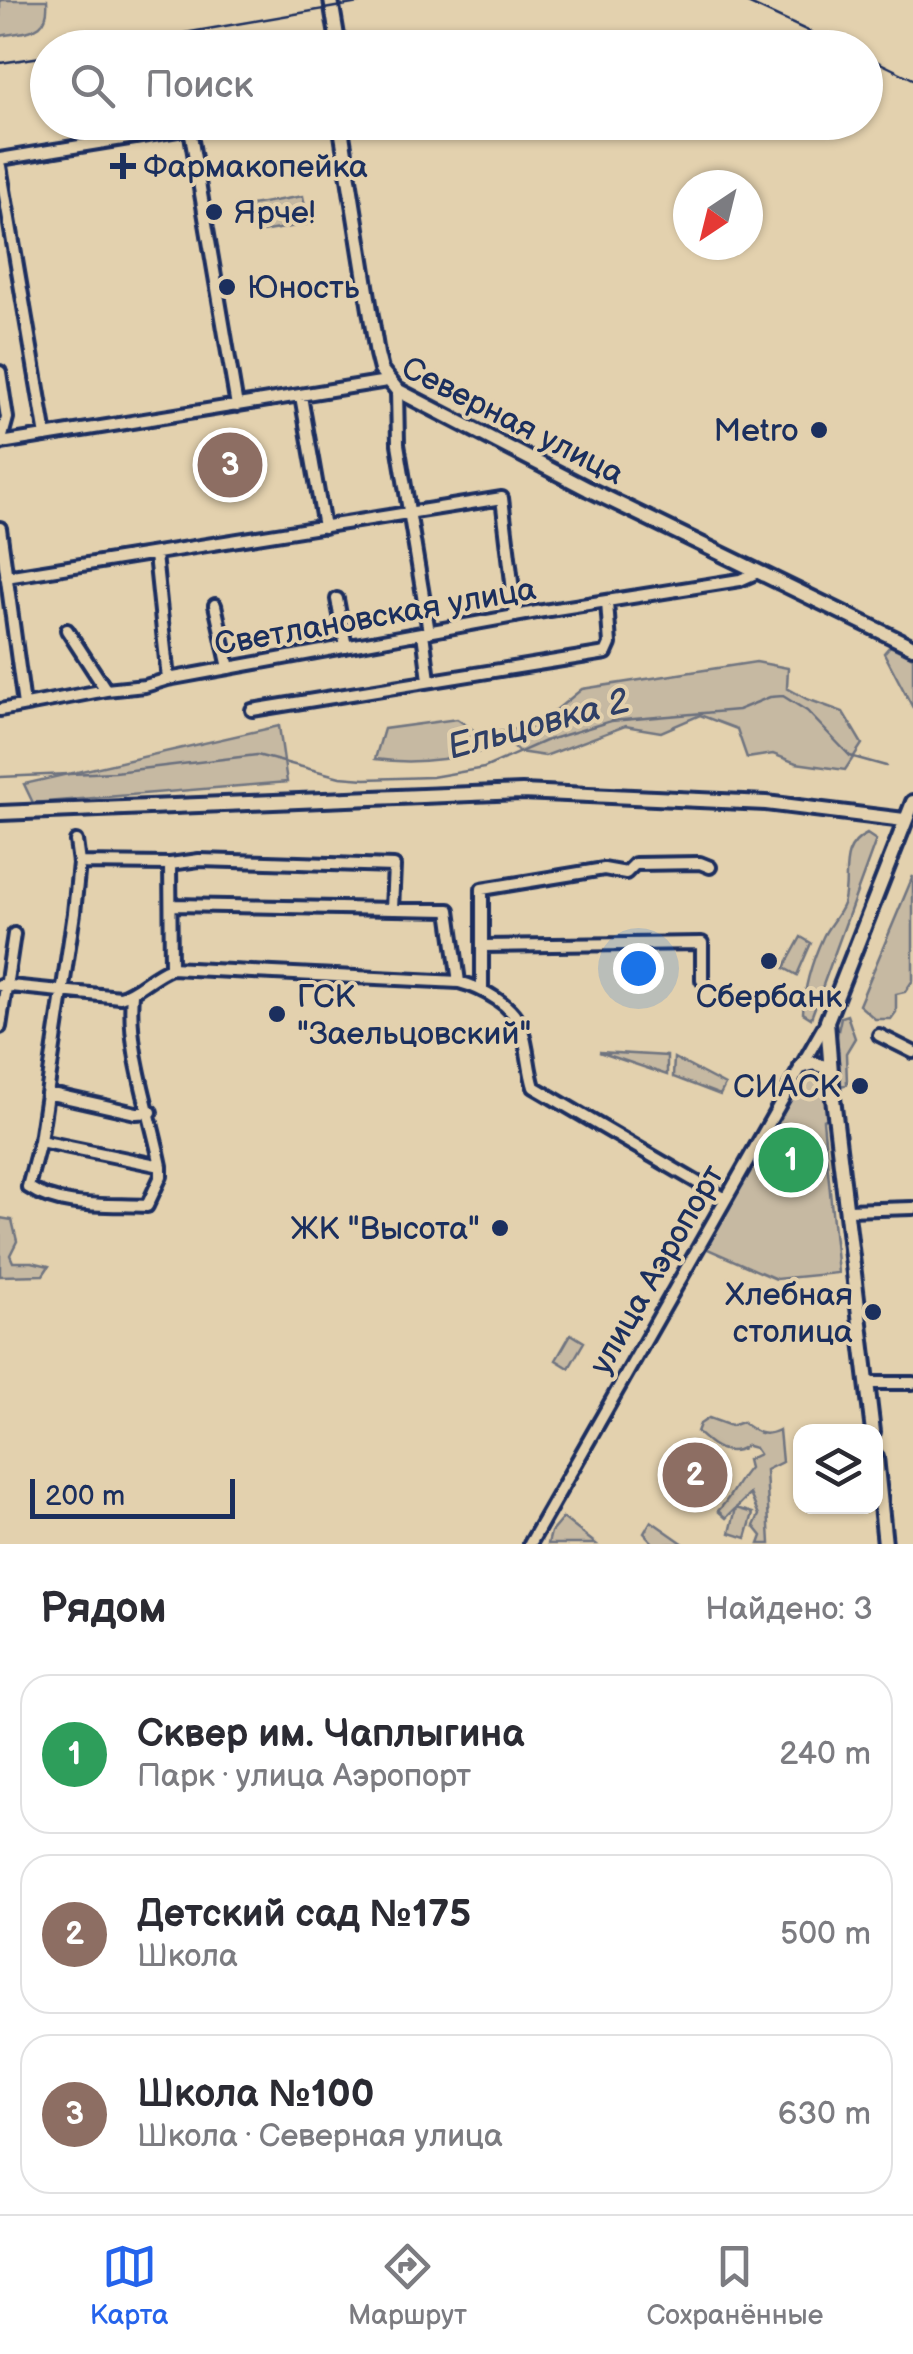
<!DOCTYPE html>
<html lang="ru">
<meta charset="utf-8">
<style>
:root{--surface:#fff;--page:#f2f2f3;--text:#2b2b33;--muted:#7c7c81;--line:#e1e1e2;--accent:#2563eb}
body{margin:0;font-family:"Balsamiq Sans",sans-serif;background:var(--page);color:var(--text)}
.controls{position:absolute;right:30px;bottom:30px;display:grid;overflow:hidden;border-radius:20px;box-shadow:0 2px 8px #0004}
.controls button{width:90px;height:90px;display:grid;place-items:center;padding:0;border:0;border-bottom:2px solid var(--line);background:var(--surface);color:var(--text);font:50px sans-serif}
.compass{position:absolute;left:673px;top:170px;width:90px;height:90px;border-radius:50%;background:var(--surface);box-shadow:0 2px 8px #0004;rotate:215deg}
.scale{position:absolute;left:30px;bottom:25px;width:205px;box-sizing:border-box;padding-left:10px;border:5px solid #1b2f5e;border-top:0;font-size:28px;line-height:35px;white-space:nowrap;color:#1b2f5e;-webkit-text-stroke:8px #e3d1ae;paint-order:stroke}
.you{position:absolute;left:638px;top:968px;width:35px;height:35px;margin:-25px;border:8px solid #fff;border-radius:50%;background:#1a73e8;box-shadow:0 0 0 15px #1a73e833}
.badge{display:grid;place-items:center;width:65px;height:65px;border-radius:50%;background:var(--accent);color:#fff;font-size:32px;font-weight:700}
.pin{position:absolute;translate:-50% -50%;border:5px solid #fff;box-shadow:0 2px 10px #0006}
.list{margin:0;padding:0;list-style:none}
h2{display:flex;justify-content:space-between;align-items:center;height:130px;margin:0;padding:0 40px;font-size:42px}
h2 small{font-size:32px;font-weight:400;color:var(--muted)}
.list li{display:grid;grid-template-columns:65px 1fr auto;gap:30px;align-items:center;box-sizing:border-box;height:160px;margin:0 20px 20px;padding:0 20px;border:2px solid var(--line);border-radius:30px}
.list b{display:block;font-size:38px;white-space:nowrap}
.list p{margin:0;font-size:32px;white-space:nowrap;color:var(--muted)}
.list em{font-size:32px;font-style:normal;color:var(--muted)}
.icon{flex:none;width:55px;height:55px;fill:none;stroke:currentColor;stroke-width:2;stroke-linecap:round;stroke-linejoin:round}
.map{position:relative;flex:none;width:913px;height:1544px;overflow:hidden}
.search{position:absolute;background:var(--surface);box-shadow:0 2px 8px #0004;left:30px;right:30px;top:30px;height:110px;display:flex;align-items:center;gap:25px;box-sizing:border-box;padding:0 35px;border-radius:55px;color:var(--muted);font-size:38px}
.sheet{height:670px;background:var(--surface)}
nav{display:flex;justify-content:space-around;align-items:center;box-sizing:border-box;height:140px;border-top:2px solid var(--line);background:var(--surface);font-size:28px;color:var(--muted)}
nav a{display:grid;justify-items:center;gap:5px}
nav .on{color:var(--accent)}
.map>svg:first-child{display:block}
.green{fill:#c6b9a2;stroke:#707480;stroke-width:2.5}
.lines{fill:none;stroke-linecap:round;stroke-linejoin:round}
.stream{stroke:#6a6f7e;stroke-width:2.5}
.minor-casing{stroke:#1b2f5e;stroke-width:18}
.major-casing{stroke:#1b2f5e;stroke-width:20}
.minor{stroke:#e3d1ae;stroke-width:10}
.major{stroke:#e3d1ae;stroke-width:12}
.rail{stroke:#1b2f5e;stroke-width:2.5}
.poi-dot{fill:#1b2f5e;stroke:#e3d1ae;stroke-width:4}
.labels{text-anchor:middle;stroke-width:8;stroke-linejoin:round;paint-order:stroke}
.poi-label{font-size:32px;fill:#1b2f5e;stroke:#e3d1ae;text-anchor:start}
.street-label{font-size:32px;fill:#1b2f5e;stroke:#e3d1ae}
.water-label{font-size:35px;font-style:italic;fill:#2f3f66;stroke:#e3d1ae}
</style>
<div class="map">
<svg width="913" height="1544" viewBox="0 0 913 1544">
<rect width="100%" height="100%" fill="#e3d1ae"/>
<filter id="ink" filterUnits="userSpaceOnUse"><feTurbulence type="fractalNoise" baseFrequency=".01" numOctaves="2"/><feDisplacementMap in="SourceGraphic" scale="20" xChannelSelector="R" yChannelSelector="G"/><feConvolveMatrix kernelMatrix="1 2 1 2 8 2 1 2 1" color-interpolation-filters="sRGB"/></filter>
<g filter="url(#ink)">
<path class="green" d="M0,0H47C50,35 28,30 0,36Z
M303,196L308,224L255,233L251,205Z
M890,646L913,657V708L884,653Z
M756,662L788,668L787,688L807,699L843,712L862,744L845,770L796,763L773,754L747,758L737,729L700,715L661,732L625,726L545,756L519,752L509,744C464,757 422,766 375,759L384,729L457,719L478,733L535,727L582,689Z
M279,726L287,782L33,803L24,784Z
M867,834L876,840L811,1018L803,1013C804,988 812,961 823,937C828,926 839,915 843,904C851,879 836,849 867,834Z
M913,876V980L905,992L896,994V1012L891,1019H875L859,1005Z
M801,937L811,943L797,975L784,968Z
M847,1015L855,1038L846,1053L847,1084L841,1086L837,1036L841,1017Z
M599,1052L667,1056V1075Z
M674,1058L725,1085L720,1095L673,1077Z
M811,1068C832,1073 827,1100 829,1118L823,1120L838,1273L776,1279L703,1247L804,1072Z
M0,1218L12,1220L17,1241L10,1255L13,1262H32L49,1266L43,1275L0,1276Z
M571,1334L584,1342L569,1368L556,1360Z
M709,1418L731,1426L742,1422C756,1432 763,1438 779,1430L782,1462L766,1470L770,1544H759L762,1536L754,1526L759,1515L750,1494L726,1518L718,1511C731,1498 736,1482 749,1468L747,1460L759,1454L755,1448C739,1444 752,1445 738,1450C721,1455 708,1442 697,1432L700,1424Z
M736,1508L753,1513L746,1538L730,1533Z
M563,1518L596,1544H548L551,1532Z
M651,1521L684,1544H654L644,1533Z"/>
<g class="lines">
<path class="stream" d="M0,777L115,772L257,755L340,777L365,779L432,777L484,768L545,741L611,721L738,710L770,697L783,696L807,711L850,756L886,766"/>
<g class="minor-casing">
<path id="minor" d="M190,129L237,406
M0,159L227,122
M0,166L46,436
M0,372L7,418L0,444
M397,390L398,444L429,632
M301,396L324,527
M1,443L387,381
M0,528L24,705
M155,555L168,679
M6,577L502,498L516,616
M337,599L346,647
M215,605L229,668
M67,630L106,690
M423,633L429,680
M0,710L106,690L145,686L168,679L537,612L740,580L758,572
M252,710L606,653L610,644L607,602
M76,841L79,863L74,913L40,1141L28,1187C60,1209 110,1204 147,1206L161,1176V1166C150,1110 127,1051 132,994
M79,863L170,864L199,860L394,866L392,909
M170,864L171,968
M173,905L449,910L459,982
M483,946L702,943V980
M0,985L120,997C138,992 152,975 171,968L459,982C482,988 515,1005 522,1030C528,1048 528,1068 534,1087L724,1198
M482,988V889L604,869L626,873L635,864L700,863L710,867
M0,1027L14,934
M879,1035L913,1052
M47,1093L136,1113L151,1112
M40,1141L161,1166
M847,1210L913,1208
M868,1383H913
M530,1544L827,1021"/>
</g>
<g class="major-casing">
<path id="major" d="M331,0L339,48
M340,122L377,354L381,370L397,390L588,489L913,647
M0,813L522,792L766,803L904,820
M801,1067L814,1063L830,1069
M873,1432L833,1098L827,1021L913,802
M876,1457L885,1544"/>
</g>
<use href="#minor" class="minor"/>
<use href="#major" class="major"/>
<path class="rail" d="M741,0L845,48
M98,48L376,0
M866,56L913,79
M0,63L48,56"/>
</g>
</g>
<g class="poi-dot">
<path d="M118 151h10v10h10v10h-10v10h-10v-10h-10v-10h10z"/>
<circle cx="214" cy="212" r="10"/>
<circle cx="227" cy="287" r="10"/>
<circle cx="819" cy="430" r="10"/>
<circle cx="769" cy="961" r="10"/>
<circle cx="277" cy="1014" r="10"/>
<circle cx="860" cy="1086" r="10"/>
<circle cx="500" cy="1228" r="10"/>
<circle cx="873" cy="1312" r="10"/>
</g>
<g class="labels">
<g class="poi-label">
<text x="143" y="177">Фармакопейка</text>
<text x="234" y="223">Ярче!</text>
<text x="247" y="298">Юность</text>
<text x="799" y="441" text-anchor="end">Metro</text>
<text x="297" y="1007">ГСК<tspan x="297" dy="37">"Заельцовский"</tspan></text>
<text x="769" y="1007" text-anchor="middle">Сбербанк</text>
<text x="840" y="1097" text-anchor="end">СИАСК</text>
<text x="480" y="1239" text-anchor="end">ЖК "Высота"</text>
<text x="853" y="1305" text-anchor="end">Хлебная<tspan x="853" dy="37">столица</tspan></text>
</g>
<g class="street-label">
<text transform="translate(513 420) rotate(27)" y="11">Северная улица</text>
<text transform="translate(375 616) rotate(-10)" y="11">Светлановская улица</text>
<text transform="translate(656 1269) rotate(-60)" y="11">улица Аэропорт</text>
</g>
<g class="water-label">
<text transform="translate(538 723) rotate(-15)" y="12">Ельцовка 2</text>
</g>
</g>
</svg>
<div class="controls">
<button><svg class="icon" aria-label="layers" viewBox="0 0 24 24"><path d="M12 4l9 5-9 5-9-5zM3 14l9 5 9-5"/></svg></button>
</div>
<svg class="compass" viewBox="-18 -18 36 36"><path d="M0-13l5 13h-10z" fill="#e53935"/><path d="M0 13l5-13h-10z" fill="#7c7c81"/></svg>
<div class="scale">200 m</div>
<div class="you"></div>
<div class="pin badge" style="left:791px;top:1160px;background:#2e9e5b">1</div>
<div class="pin badge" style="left:695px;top:1475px;background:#8d6e63">2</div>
<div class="pin badge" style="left:230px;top:465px;background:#8d6e63">3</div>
<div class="search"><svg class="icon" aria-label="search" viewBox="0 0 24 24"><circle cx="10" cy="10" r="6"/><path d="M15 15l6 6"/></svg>Поиск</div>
</div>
<section class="sheet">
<h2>Рядом<small>Найдено: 3</small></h2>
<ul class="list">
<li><span class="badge" style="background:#2e9e5b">1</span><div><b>Сквер им. Чаплыгина</b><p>Парк · улица Аэропорт</p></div><em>240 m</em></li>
<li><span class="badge" style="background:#8d6e63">2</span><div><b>Детский сад №175</b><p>Школа</p></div><em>500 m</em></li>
<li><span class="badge" style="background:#8d6e63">3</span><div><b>Школа №100</b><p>Школа · Северная улица</p></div><em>630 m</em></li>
</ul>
</section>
<nav>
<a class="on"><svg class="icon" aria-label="map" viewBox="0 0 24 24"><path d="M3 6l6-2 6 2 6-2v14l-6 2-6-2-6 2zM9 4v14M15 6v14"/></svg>Карта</a>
<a><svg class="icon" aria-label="directions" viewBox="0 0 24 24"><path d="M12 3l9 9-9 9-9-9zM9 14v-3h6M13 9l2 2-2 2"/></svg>Маршрут</a>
<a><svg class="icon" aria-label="saved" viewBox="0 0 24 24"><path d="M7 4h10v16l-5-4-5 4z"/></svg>Сохранённые</a>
</nav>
